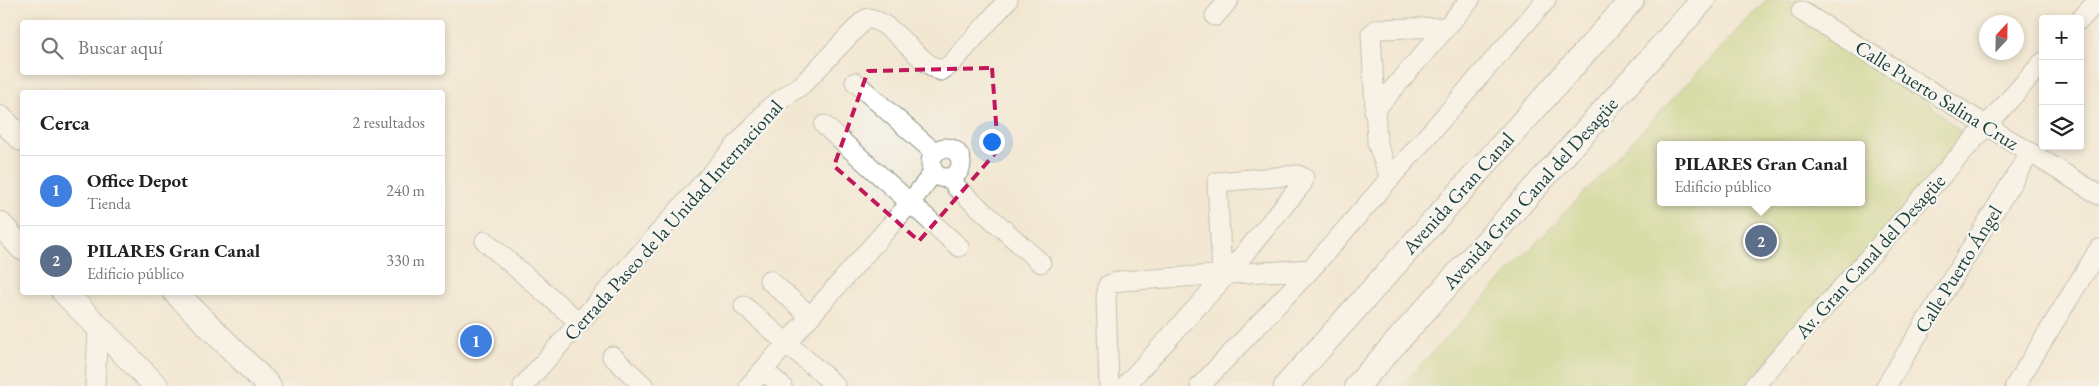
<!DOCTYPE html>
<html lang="es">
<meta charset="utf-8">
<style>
:root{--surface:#fff;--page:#f6f6f6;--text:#222;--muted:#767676;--line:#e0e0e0;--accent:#d1495b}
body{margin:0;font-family:"EB Garamond",serif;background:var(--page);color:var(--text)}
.controls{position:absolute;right:15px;top:15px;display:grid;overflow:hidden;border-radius:5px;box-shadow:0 2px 8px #0003}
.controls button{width:45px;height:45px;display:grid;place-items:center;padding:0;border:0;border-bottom:1px solid var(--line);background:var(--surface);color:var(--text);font:25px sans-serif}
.compass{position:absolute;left:1979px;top:15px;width:45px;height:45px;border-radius:50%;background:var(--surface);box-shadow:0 2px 8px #0003;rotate:22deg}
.you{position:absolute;left:991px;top:141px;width:18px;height:18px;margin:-12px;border:4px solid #fff;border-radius:50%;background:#1a73e8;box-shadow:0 0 0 8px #1a73e833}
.badge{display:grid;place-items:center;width:32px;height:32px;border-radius:50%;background:var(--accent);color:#fff;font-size:16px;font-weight:700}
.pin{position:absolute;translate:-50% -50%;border:2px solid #fff;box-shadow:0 1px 5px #0006}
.popup{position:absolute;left:1657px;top:141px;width:208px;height:65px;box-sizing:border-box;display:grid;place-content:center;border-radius:5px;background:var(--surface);filter:drop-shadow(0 1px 4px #0005);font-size:16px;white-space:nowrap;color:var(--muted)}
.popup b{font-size:19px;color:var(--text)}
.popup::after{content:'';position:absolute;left:50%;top:100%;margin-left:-10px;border:10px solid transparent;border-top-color:var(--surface)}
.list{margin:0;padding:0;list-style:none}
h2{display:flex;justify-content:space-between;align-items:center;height:65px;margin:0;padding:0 20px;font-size:21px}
h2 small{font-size:16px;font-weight:400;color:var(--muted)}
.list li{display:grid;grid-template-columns:32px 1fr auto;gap:15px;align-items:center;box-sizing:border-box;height:70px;padding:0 20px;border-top:1px solid var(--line)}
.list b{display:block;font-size:19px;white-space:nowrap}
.list p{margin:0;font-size:16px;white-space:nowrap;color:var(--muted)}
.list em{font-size:16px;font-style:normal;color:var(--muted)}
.icon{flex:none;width:28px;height:28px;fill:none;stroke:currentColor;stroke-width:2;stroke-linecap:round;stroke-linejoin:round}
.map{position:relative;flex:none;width:2099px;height:386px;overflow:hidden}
.search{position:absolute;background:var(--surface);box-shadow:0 2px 8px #0003;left:20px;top:20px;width:425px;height:55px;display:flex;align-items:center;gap:12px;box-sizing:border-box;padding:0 18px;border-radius:5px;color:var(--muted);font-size:19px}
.panel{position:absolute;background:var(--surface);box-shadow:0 2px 8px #0003;left:20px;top:90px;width:425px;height:205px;border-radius:5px}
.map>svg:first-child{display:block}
.green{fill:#b8ce72;stroke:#6c8653;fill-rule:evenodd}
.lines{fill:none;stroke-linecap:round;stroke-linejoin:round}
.minor-casing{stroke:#889283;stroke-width:21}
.major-casing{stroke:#889283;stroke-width:26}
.minor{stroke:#fff;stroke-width:19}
.major{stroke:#fff;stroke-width:24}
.marked{fill:none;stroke:#c2185b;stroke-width:4;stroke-dasharray:10 6;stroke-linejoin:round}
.labels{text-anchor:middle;stroke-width:4.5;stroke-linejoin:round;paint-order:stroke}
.street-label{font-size:20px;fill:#1f3d34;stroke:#f6f6f2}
</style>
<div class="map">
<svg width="2099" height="386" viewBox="0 0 2099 386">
<rect width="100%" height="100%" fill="#f6f6f2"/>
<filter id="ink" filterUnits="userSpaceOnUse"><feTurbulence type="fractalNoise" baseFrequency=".02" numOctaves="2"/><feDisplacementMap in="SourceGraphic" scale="10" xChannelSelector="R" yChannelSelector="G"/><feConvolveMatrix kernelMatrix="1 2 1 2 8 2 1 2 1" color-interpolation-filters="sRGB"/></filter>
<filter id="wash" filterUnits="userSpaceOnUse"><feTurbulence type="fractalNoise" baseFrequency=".0096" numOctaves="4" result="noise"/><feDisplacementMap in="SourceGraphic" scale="20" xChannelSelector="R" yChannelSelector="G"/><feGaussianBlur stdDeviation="1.12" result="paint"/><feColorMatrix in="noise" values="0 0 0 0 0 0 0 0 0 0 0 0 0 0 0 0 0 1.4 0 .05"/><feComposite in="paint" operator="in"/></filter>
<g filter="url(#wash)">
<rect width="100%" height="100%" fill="#f2e7d2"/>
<path class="green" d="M1766,0H1808L1890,69L1970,140L1743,386H1401ZM1661,145H1861V202H1661Z"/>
</g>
<g filter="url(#ink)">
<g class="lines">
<g class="minor-casing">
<path id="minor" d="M1801,11L2099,195
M1215,16L1229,0
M2080,20L2098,0
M855,82L935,153
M1374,111L1470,0
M824,125L959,247
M931 163a15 15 0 1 1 30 0a15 15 0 1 1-30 0Z
M952,177L956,187L1041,263
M1390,179L1377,142L1371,34L1377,29L1445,27
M485,241L580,323
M769,280L810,316
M744,306L835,385
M612,356L644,386
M763,370L782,386
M95,386L98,329
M523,386L770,107L803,84L864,20L869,18C895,24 915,60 941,71L951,64L1008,0
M749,386L910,203L934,172
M1109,386L1106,298L1108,285L1120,281L1311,269
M1125,386L1229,272L1302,184L1304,178L1298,175L1217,182L1222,273
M1200,386L1311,269L1546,0
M1754,386L2043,62
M1886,386L2030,153
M2015,386L2099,249"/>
</g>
<g class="major-casing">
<path id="major" d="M0,118L22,139
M0,224L22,248
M64,292L156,386
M175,292L269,386
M1286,386L1632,0
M1357,386L1703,0"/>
</g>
<use href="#minor" class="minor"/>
<use href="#major" class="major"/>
</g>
</g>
<path d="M0 0H2099V386H0ZM992,68L998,150L919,241L834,166L868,71Z" fill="#f2e7d2" fill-opacity=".55" fill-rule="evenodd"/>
<path class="marked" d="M992,68L998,150L919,241L834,166L868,71Z"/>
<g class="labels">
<g class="street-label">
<text transform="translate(1937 95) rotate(32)" y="7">Calle Puerto Salina Cruz</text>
<text transform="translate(1458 193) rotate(-48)" y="7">Avenida Gran Canal</text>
<text transform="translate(1530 193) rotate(-48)" y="7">Avenida Gran Canal del Desagüe</text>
<text transform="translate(673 220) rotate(-48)" y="7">Cerrada Paseo de la Unidad Internacional</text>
<text transform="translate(1870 256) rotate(-48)" y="7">Av. Gran Canal del Desagüe</text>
<text transform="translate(1958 269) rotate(-58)" y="7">Calle Puerto Ángel</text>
</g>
</g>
</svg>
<div class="controls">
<button>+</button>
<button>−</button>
<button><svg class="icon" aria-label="layers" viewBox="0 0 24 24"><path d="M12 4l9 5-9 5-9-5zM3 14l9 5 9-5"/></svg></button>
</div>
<svg class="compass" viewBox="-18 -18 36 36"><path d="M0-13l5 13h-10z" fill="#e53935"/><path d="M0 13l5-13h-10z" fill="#767676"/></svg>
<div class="you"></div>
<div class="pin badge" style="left:476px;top:341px;background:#3f7fe0">1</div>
<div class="pin badge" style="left:1761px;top:241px;background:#5c6f8a">2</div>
<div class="popup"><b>PILARES Gran Canal</b>Edificio público</div>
<div class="search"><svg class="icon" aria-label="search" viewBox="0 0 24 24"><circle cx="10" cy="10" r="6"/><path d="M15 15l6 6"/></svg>Buscar aquí</div>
<section class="panel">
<h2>Cerca<small>2 resultados</small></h2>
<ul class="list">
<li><span class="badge" style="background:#3f7fe0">1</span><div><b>Office Depot</b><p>Tienda</p></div><em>240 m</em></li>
<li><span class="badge" style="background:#5c6f8a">2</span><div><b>PILARES Gran Canal</b><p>Edificio público</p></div><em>330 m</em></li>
</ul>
</section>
</div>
